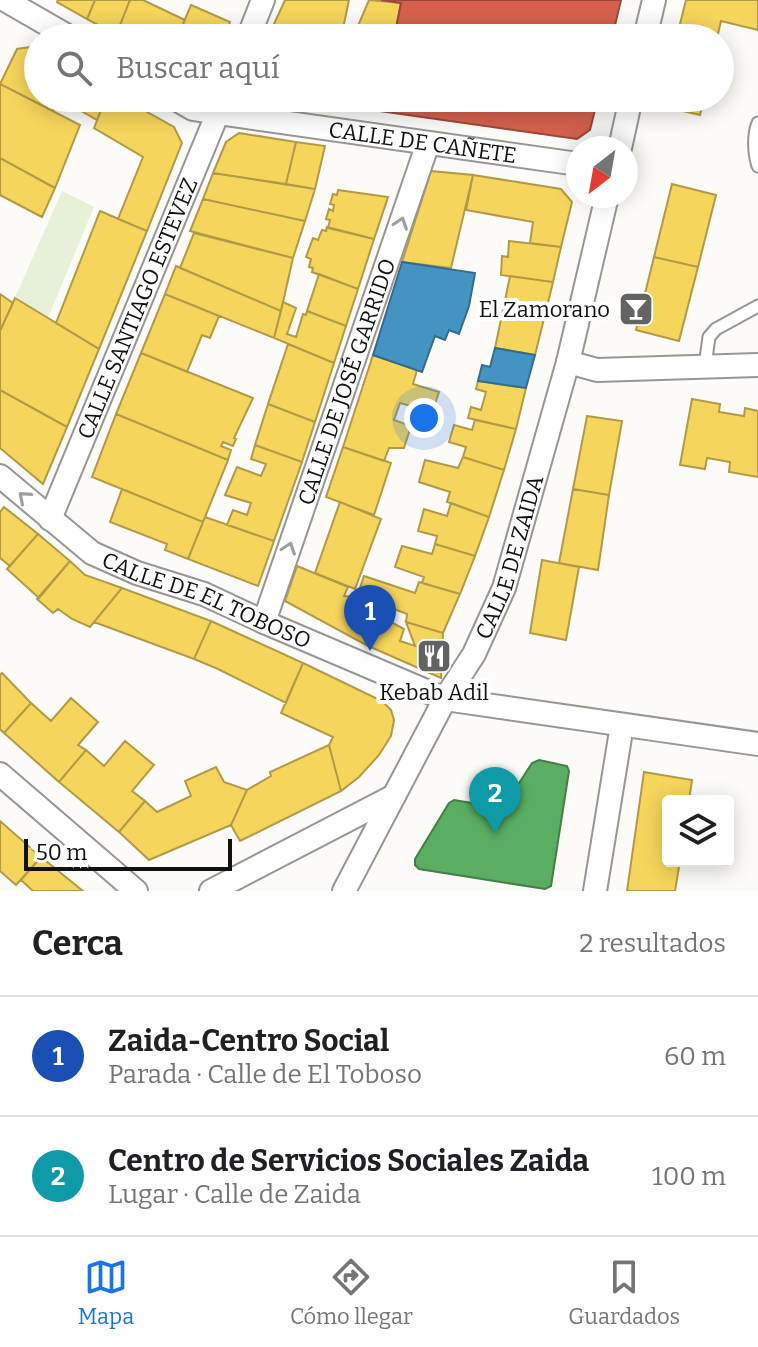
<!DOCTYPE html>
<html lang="es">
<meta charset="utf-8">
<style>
:root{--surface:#fff;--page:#f6f6f6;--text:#202124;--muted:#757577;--line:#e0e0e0;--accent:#1a73e8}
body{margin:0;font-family:Bitter,serif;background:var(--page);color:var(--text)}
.controls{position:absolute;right:24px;bottom:24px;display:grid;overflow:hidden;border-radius:8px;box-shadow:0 4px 20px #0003}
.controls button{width:72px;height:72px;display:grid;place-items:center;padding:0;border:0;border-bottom:2px solid var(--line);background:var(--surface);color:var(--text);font:40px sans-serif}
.compass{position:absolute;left:566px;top:136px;width:72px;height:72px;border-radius:50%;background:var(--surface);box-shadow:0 4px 20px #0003;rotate:211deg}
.scale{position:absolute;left:24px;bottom:20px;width:208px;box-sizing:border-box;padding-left:8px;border:4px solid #111;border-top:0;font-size:22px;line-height:28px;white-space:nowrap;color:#111;-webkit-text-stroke:6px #fff;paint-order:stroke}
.you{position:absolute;left:424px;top:418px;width:28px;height:28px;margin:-20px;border:6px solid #fff;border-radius:50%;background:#1a73e8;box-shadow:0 0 0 12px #1a73e833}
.badge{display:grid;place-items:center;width:52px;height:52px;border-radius:50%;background:var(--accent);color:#fff;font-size:26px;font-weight:700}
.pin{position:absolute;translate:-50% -66px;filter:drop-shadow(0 2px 4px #0008)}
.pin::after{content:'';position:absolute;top:42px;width:28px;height:24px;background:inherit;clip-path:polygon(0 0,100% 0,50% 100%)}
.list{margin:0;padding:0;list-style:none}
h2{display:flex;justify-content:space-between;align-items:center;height:104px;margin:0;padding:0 32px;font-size:34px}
h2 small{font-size:26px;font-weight:400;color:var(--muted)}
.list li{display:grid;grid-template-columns:52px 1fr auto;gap:24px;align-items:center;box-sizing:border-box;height:120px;padding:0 32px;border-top:2px solid var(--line)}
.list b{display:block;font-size:30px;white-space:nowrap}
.list p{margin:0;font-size:26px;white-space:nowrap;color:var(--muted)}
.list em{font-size:26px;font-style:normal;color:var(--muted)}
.icon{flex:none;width:44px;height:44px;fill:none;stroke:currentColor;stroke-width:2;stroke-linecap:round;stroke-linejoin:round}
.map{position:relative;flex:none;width:758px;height:891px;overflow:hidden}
.search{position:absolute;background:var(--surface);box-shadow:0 4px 20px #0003;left:24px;right:24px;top:24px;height:88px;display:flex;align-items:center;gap:20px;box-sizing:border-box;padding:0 28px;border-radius:44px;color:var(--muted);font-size:30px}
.sheet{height:344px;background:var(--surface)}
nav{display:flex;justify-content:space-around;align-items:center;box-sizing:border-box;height:112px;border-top:2px solid var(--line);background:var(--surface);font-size:22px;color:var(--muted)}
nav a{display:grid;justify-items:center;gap:4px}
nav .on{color:var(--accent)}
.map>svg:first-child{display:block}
.green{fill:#e7f1d8}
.homes{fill:#f6d55c;stroke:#b19a46;stroke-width:2}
.shops{fill:#d6604d;stroke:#9b483b;stroke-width:2}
.schools{fill:#4393c3;stroke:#346c8e;stroke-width:2}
.public{fill:#5aae61;stroke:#447f49;stroke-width:2}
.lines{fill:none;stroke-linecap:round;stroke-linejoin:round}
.lane-casing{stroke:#979695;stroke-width:15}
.street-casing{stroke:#979695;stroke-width:26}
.lane{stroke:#fffefe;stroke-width:11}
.street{stroke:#fffefe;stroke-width:22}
.oneway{stroke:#a09f9f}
.labels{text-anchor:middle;stroke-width:8;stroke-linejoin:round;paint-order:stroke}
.street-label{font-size:22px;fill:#111;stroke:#fff}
.poi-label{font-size:22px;fill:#111;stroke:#fff;text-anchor:end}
</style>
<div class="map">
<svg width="758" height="891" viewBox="0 0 758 891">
<rect width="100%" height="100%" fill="#fcfbf7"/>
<path class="green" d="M62,191L94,207L48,318L15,298Z"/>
<path class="homes" d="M58,0H95L87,19L57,2Z
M95,0H130L116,35L87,19Z
M130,0H143L185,20L177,38H122L116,35Z
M285,0H349L341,38L320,37L322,27L311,25L307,34L273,26Z
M369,0L401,3L394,38H367L369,29L357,28Z
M686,0H758V30L721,21L717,38H704L678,32Z
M191,5L230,22L224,38H177Z
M30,47L38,51V98H59L53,111L0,84L17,49Z
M0,84L80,125L55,188L0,158Z
M59,98H106L97,120Z
M106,98H122L174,127L182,143L147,231L118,219L143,157L94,128Z
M290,98H339L337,105Z
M339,98H382L379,111L337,105Z
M664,98H704L700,115L662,106Z
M239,133L296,142L286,184L213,173L226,142Z
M296,142L325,146L315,189L286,184Z
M0,158L55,188L42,217L0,195Z
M431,171L473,175L451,268L402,262Z
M213,173L315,189L305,221L203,199Z
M473,175L561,189L572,202L561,247L530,243L533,222L466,210Z
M672,184L716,195L698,267L654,257Z
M338,190L388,197L374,239L328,228L330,220L326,219L329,209L333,211L334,205L330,204L333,194L337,195Z
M203,199L305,221L293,258L190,231Z
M100,211L147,231L99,349L56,323Z
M327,227L374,239L358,289L312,272L313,268L309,267L311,259L306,257L313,238L318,240L322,230L326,231Z
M194,233L293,258L281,311L180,268Z
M509,241L561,247L553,282L501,275L502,256L508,257Z
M654,257L698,267L679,341L636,330Z
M176,266L281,311L274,338L165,294Z
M319,274L358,289L346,326L307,311Z
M510,276L553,282L535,355L495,348Z
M0,294L13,303L0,331Z
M165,294L219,316L210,338L202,335L187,372L141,353Z
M15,298L99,349L67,427L0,390V331Z
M283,302L296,308L287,334L296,337L303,314L306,315L307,311L346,326L334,363L274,338Z
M288,344L334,363L315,422L268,404Z
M141,353L253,398L234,438L236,439L233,446L223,442L221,446L231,450L228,460L116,414Z
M373,355L417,370L413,384L439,392L433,410L418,408L400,403L394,420L411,426L404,448H389L384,461L343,447Z
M478,381L526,388L516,429L468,418L471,407L481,410L486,392L476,389Z
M0,390L67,427L43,484L0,448Z
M692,399L720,404L719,412L744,416L745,408L758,411V477L729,472L730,462L707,458L705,469L680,465Z
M268,404L315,422L302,462L255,445Z
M116,414L228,460L203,522L92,477Z
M587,416L622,421L609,495L573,489Z
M475,420L516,429L504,470L463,457L466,447L449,442L454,425L472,430Z
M255,445L302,462L274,541L227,525L233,510L247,515L251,503L225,495L237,467L261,476L266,464L251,459Z
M343,447L391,463L374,515L326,497Z
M463,457L504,470L489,517L447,502L450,492L419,482L425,460L458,468Z
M122,489L203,522L188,559L165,550L167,544L110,522Z
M573,489L609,495L598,570L559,563Z
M340,502L381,519L355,589L315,573Z
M451,503L489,517L475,556L435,544L437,536L418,531L424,509L447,516Z
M4,507L38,534L10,566L0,558V512Z
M205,517L274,541L258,586L188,559Z
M38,534L70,561L39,598L7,569Z
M435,544L475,556L460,594L422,583L424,577L395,567L402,546L432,554Z
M542,560L579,567L566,640L530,633Z
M70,561L85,575L122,588L90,627L72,619L58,609L53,613L37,599Z
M297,566L348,587L344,596L357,597L363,599L360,609L366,645L285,601Z
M364,576L415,593L419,582L460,594L443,633L406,622L407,614L384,605L380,616L360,609L363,599L357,597Z
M122,588L211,621L194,659L94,622Z
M360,609L380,616L404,629L400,641L415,646L406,622L443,633L441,678L366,645Z
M211,621L303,663L286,703L218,669L194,659Z
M303,663L382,701L391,710L394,720L391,736L379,755L359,777L341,791L329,745L333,737L281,713Z
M2,673L31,703L4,733L0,729V675Z
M71,698L98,722L78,745L86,750L59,782L4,733L31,703L51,721Z
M125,741L154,765L132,791L145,801L119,832L59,782L86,750L104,766Z
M329,745L341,791L240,841L231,825L247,790L271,776L270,772Z
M216,767L224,782L247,790L231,825L149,860L119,832L145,801L157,812L191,796L185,781Z
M644,772L692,780L689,801H668V861H680L675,891H627Z
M0,821L41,857L16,885L0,871Z
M41,857L83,891H33L21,880Z"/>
<path class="shops" d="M381,0H621L612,38H394L401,3Z
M382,98H598L590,130L577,139L379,111Z"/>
<path class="schools" d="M402,262L475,273L469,306L459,334L449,330L445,340L435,336L422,372L373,355Z
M495,348L535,355L526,388L478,381L482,365L490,367Z"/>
<path class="public" d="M539,760L567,766L569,771L551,886L545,889L419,869L415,865V859L449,803L454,800L503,808L532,763Z"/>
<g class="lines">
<g class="lane-casing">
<path id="lane" d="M758,123C753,135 754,154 758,166
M705,366L709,337L716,329L758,306"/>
</g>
<g class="street-casing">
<g id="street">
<path d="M5,0L71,38"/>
<path d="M248,38L263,0"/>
<path d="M645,38L654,0"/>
<path id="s1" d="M174,98L193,109L218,113L578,164"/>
<path d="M620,148L631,98"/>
<path d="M568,362L597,370L758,365"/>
<path id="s2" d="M0,476L92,553L137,573L204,594L264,622L445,699L758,744"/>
<path id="s3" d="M50,519L224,98"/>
<path id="s4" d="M264,622L428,143"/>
<path d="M0,774L136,891"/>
<path d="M211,891L394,796"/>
<path id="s5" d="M344,891L445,699L474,654L504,588L568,362L607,196"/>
<path d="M595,891L622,725"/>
</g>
</g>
<use href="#lane" class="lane"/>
<use href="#street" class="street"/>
</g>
<defs><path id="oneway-chevron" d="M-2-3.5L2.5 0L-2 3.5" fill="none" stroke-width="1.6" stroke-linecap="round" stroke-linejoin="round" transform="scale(2)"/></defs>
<g class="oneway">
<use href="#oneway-chevron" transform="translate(401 223) rotate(-71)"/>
<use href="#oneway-chevron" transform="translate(24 497) rotate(-139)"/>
<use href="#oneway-chevron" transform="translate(289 548) rotate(-71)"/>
</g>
<defs>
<g id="bar-square" transform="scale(1.8)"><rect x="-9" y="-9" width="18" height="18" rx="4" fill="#636362" stroke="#fff"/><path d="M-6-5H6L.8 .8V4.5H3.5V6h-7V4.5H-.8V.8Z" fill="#fff"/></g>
<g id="restaurant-square" transform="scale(1.8)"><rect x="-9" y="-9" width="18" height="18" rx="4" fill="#636362" stroke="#fff"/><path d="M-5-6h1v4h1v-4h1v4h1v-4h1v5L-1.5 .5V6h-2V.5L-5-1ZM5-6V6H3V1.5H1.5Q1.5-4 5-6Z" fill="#fff"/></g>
</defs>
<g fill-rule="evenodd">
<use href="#bar-square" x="636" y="309"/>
<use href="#restaurant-square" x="434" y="656"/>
</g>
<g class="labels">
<g class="street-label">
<text dy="8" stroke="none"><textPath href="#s1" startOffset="254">CALLE DE CAÑETE</textPath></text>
<text dy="8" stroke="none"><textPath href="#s3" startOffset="228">CALLE SANTIAGO ESTEVEZ</textPath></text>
<text dy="8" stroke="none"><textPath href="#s4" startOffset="254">CALLE DE JOSÉ GARRIDO</textPath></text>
<text dy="8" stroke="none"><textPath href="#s5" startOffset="374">CALLE DE ZAIDA</textPath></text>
<text dy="8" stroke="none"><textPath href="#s2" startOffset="244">CALLE DE EL TOBOSO</textPath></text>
</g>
<g class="poi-label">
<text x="610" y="317">El Zamorano</text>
<text x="434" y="700" text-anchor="middle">Kebab Adil</text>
</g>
</g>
</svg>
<div class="controls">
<button><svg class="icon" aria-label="layers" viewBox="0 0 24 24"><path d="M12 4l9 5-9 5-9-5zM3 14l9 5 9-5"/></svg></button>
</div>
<svg class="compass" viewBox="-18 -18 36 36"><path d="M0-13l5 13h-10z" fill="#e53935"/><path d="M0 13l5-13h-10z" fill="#757577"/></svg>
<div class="scale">50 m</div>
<div class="you"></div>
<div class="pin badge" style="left:370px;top:651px;background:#1a4fb4">1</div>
<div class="pin badge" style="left:495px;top:833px;background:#0f9aa8">2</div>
<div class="search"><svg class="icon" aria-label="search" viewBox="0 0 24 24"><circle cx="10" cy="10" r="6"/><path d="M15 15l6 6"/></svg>Buscar aquí</div>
</div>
<section class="sheet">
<h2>Cerca<small>2 resultados</small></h2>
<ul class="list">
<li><span class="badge" style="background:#1a4fb4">1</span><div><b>Zaida-Centro Social</b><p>Parada · Calle de El Toboso</p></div><em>60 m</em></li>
<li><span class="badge" style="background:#0f9aa8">2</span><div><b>Centro de Servicios Sociales Zaida</b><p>Lugar · Calle de Zaida</p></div><em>100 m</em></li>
</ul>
</section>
<nav>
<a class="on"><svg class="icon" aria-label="map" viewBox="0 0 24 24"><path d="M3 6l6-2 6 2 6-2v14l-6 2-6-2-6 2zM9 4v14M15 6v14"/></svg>Mapa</a>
<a><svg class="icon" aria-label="directions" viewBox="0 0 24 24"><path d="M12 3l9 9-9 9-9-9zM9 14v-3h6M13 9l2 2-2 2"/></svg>Cómo llegar</a>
<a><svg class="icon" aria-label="saved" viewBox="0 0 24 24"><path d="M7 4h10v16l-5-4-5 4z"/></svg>Guardados</a>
</nav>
